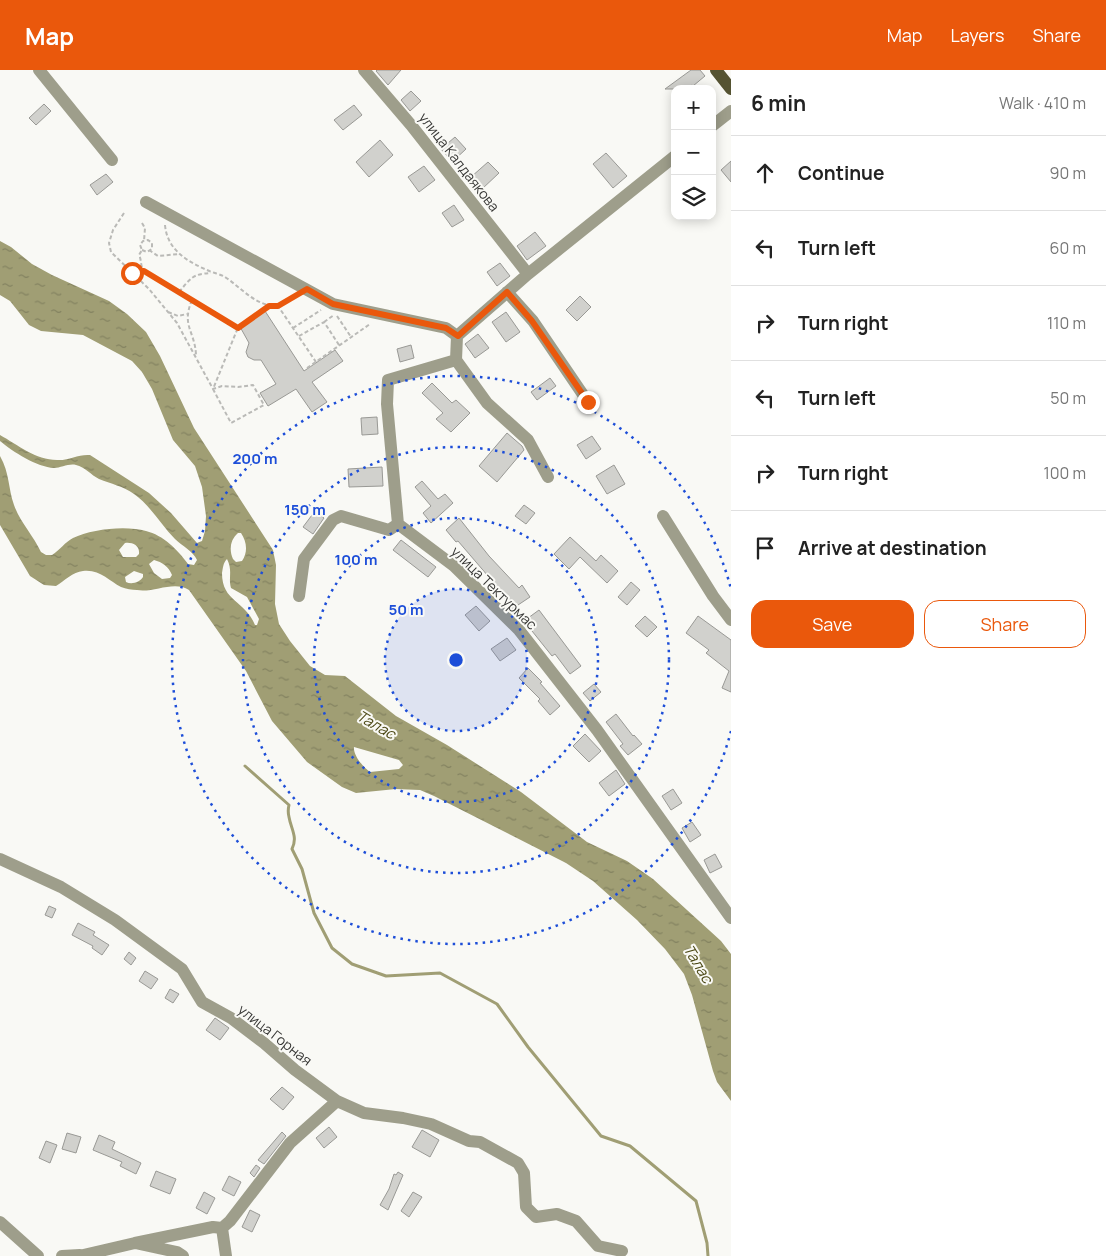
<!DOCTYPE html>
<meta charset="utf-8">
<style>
:root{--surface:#fff;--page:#f6f6f6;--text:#222;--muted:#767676;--line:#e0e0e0;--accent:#ea580c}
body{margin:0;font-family:Manrope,sans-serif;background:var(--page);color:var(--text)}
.controls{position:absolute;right:15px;top:15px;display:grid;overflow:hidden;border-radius:10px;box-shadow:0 2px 12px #0003}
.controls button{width:45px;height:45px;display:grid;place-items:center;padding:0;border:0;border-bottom:1px solid var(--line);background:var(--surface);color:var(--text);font:25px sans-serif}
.stop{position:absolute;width:15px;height:15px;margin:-11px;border:4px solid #ea580c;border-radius:50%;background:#fff}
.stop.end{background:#ea580c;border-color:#fff;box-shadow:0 1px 5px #0008}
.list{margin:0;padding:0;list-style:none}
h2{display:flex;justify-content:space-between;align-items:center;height:65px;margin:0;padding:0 20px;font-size:21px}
h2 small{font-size:16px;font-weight:400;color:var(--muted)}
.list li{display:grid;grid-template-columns:32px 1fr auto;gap:15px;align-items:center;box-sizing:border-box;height:75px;padding:0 20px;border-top:1px solid var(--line)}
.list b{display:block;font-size:19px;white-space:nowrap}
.list em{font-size:16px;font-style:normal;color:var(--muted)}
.actions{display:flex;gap:10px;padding:15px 20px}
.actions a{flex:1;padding:11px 0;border:1px solid var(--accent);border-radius:15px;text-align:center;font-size:18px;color:var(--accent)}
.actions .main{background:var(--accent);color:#fff}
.icon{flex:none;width:28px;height:28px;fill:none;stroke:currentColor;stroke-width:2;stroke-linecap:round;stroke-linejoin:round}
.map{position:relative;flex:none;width:731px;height:1186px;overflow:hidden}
header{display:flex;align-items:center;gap:30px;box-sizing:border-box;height:70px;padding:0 25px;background:var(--accent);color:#fff}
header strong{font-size:24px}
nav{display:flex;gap:28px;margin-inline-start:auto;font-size:18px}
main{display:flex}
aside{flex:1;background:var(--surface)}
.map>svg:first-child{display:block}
.water{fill:url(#water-ripples);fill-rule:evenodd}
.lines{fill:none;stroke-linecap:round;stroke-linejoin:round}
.stream{stroke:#a09e74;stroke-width:3}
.building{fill:#d1d1cd;stroke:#999995}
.path{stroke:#babab7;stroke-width:2;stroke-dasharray:4 2.5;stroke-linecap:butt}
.minor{stroke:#9e9e8b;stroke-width:12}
.major{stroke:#555332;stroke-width:12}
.route{stroke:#ea580c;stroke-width:6}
.ring{fill:none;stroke:#1d4ed8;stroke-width:2.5;stroke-dasharray:2.5 5}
.labels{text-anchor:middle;stroke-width:4;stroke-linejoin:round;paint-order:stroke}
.street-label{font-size:14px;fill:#373735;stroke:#f9f9f5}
.water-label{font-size:15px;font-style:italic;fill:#4c4916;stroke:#f9f9f5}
.centre{fill:#1d4ed8;stroke:#f9f9f5;stroke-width:2.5}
.ring-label{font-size:15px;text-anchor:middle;font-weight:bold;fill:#1d4ed8;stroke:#f9f9f5;stroke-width:4;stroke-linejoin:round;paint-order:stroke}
</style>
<header>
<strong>Map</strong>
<nav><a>Map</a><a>Layers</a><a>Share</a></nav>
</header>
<main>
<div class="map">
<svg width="731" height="1186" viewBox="0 0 731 1186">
<defs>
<pattern id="water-ripples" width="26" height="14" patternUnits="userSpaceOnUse" patternTransform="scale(1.25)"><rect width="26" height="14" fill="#a09e74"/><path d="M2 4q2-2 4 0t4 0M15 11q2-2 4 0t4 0" fill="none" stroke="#838260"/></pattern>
</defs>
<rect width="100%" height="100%" fill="#f9f9f5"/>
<path class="water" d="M0,171L11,177L32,194L52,205L109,231L127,244L146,262L160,286L194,358L273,480L276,495L275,534L279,554L290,571L310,596L325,605L345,606L396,646L447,675L521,722L587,772L627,791L653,809L721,871L731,884V1031L717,1012L713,1001L692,925L684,904L665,879L637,850L593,811L566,793L434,726L420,720L396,719L356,723L342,717L307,692L272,651L246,601L189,520C174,510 154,523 137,520C132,520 126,519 121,517C109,511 100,499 83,501C73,502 64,511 56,516L44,515L30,506L0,455V386C10,404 8,418 14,435C20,452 33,465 41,482L46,485H52C60,480 65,472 73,468C91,459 126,455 146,461C163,465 178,480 188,494L194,495L197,490C193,481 182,476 175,469C161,455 150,435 134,424C123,416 111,414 99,409C91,405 85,397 76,395C69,393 61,398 54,398C37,397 13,382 0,371V365C18,375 37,391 59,390C70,390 79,384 90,385L149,423L171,443L197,473L202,471L205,461L206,446L202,417L195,396L173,370L152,319L142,302L132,291L83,265L41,261L29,255L10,231L0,225ZM238,463H241C247,472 248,482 242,491L236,492L233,489C229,480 230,470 238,463ZM125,473C132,472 140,475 139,484L136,487H123L119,480ZM227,489C233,501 228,508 231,518L247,527L259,549L257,555H255C245,530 222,532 222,503C223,498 223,493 227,489ZM154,490C162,492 169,497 172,505L170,508L162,509L154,503L149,494ZM134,501L143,504V507C140,512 132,515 126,512L125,507ZM354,677L399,690L403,695L399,699L370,702C363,697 353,685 354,677Z"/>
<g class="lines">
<path class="stream" d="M245,696L289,735C288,739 288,743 289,747C291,759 298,767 292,779L302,799L314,843L332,878L352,894L386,906L440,903L497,934L528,977L601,1066L630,1076L696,1131L707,1173L708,1186"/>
</g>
<path class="building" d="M377,0H401L388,15L376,1Z
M691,0H700L705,6L693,16L692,15L687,19H665Z
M411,21L421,31L410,41L401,30Z
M44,34L51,41L36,55L29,48Z
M354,35L362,45L343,60L334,50Z
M455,67L466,79L452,92L441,79Z
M380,70L393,85L369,107L356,92Z
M606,83L627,106L613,118L593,94Z
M731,91V112L721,100Z
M488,92L499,103L482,119L471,107Z
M424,96L435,110L419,122L408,107Z
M106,104L113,112L97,125L90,115Z
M454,135L464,150L452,157L442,143Z
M535,162L546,176L527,190L517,176Z
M500,193L510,206L497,216L487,202Z
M580,226L591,237L577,251L566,240Z
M265,241L304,301L335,280L343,291L312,312L327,332L312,342L296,319L268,336L260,323L276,314L261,290H254L248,287L246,282L249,273L239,255Z
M506,242L520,262L506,272L492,252Z
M478,264L489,278L475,288L465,274Z
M411,275L414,288L400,292L397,279Z
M550,308L556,316L537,330L531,322Z
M432,313L452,333L456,330L470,343L451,362L436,349L443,343L422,323Z
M377,347L378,364L362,365L361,348Z
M507,363L522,376L524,380L497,412L479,396Z
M592,366L601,379L586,389L577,375Z
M614,395L625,414L607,424L596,406Z
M382,397L383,416L349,417L348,399Z
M422,411L438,429L445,424L453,433L431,453L423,443L431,436L415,417Z
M524,435L535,443L526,454L515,446Z
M315,441L324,448L313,464L303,457Z
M459,448L489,486L519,518L522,515L530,527L512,539L504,528L506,527L458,471L456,472L446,460Z
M570,467L596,491L601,485L618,501L607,513L580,487L569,499L554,484Z
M401,470L436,497L428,507L393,480Z
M631,512L640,520L627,535L618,527Z
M476,536L490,551L479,561L465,545Z
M539,540L581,596L570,604L555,584L552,586L524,551Z
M645,546L657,557L647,567L635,556Z
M698,546L731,570V622L722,618L729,601L706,583L709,580L686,563Z
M507,568L516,580L500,591L491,579Z
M528,598L542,612L540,613L560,636L550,645L538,631L540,629L519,608Z
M594,614L601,622L590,631L583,623Z
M616,644L633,666L634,665L642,674L628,685L620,676L623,674L606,652Z
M585,664L601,681L589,692L573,676Z
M616,700L625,714L609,726L599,713Z
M673,719L682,733L671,740L662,726Z
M692,752L701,765L690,772L682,758Z
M715,784L722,797L710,803L704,790Z
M49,836L56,839L52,848L45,845Z
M78,853L95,862L93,865L109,875L102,885L92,878L93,876L72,865Z
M129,882L136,888L131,895L124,889Z
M145,901L158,909L151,919L139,911Z
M170,919L179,924L173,933L165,928Z
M215,948L229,958L220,970L206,960Z
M282,1017L294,1027L283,1040L270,1029Z
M329,1057L337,1067L324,1078L316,1068Z
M422,1060L439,1070L430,1087L412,1077Z
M282,1062L286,1066L264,1094L258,1090Z
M67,1063L81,1067L76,1083L62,1079Z
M99,1065L115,1072L112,1079L141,1093L136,1104L120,1096L122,1092L93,1080Z
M46,1071L57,1075L50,1093L39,1088Z
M256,1095L260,1098L254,1107L250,1103Z
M156,1101L176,1109L170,1124L150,1116Z
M398,1102L403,1105L388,1140L380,1135L389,1119L394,1104L396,1105Z
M229,1106L241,1112L234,1126L222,1120Z
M204,1122L215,1128L207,1144L196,1138Z
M413,1122L422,1127L409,1147L401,1141Z
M250,1140L260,1145L252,1162L242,1157Z"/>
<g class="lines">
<path class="path" d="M124,143L113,160L109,173L111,182L149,219L177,253L213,319L222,316L238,317L253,315L264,335L231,353L213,319L237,260
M142,153L145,158L144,171
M165,155C167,179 186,191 207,200C213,203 220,204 225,207C243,219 255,236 278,236
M142,180L147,182L152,179V173L148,170L143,171L140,175L142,180L139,185C142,191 140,196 144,201L238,258L269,236
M149,180L158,186L179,184
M132,203L144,201
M179,222C191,208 192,204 211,203
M296,226L278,236L316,292
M192,230C181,256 195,261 196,285
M168,242L178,246L187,244
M337,246L351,267
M324,252L334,245
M293,258L321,240
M299,266L324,252L339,275
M307,298L370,254"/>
<path class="minor" d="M39,0L112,90
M364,0L411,55L528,204
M712,56L731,41
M675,86L528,204L457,266L456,290L388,310L387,334L398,454L454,496L519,560L597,660L731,848
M146,132L333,234L446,258L457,266
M507,222L533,251L588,332
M456,290L487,333L528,370L548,407
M663,446L713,526L731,550
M299,526L304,489L333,450L341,446L389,460L398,454
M0,789L61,817L115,850L182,899L202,932L231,948L264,973L295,1000L337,1031L364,1043L403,1048L431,1054L469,1071L480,1072L518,1093L524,1103L526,1137L536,1147L557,1144L576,1151L598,1176L622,1181
M0,1152L38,1186
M222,1158L226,1186
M135,1173L213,1157L222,1158L230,1151L290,1073L337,1031
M62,1186L80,1185
M79,1186L135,1173L177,1182L183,1186"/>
<path class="major" d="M716,0L731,19"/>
</g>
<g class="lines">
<path class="route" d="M132,203L144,201L238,258L269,236H278L307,219L333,234L446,258L458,266L507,222L532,251L588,332"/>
</g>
<circle cx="456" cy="590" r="71" fill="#1d4ed8" fill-opacity=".12"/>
<g class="ring">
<circle cx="456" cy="590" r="71"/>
<circle cx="456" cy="590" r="142"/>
<circle cx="456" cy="590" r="213"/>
<path d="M731 661A284 284 0 1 1 731 519"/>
</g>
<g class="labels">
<g class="street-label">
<text transform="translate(459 92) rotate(52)" y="5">улица Калдаякова</text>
<text transform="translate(494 518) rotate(44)" y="5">улица Тектурмас</text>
<text transform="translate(275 965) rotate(38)" y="5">улица Горная</text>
</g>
<g class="water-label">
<text transform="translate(376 655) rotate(30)" y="5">Талас</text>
<text transform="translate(698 894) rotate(59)" y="5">Талас</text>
</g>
</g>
<circle cx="456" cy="590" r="8" class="centre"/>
<g class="ring-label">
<text x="255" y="394">200 m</text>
<text x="305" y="445">150 m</text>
<text x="356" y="495">100 m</text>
<text x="406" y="545">50 m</text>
</g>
</svg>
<div class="controls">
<button>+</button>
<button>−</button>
<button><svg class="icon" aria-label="layers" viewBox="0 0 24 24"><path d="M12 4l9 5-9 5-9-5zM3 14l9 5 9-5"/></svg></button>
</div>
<div class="stop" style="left:132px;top:203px"></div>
<div class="stop end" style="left:588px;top:332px"></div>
</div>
<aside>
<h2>6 min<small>Walk · 410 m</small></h2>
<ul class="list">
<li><svg class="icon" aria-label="ahead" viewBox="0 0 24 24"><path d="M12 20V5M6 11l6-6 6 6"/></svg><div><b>Continue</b></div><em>90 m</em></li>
<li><svg class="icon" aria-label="left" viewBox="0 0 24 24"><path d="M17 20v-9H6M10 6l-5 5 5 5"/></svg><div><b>Turn left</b></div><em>60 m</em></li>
<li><svg class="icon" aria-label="right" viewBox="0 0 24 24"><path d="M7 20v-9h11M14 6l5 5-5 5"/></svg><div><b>Turn right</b></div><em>110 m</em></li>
<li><svg class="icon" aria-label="left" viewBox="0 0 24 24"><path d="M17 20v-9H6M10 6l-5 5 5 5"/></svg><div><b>Turn left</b></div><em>50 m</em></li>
<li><svg class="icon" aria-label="right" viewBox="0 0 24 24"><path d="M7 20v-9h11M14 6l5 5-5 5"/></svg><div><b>Turn right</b></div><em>100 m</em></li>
<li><svg class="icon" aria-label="arrive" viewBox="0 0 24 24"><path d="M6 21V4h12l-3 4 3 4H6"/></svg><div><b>Arrive at destination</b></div></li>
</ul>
<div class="actions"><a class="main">Save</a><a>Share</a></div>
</aside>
</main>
